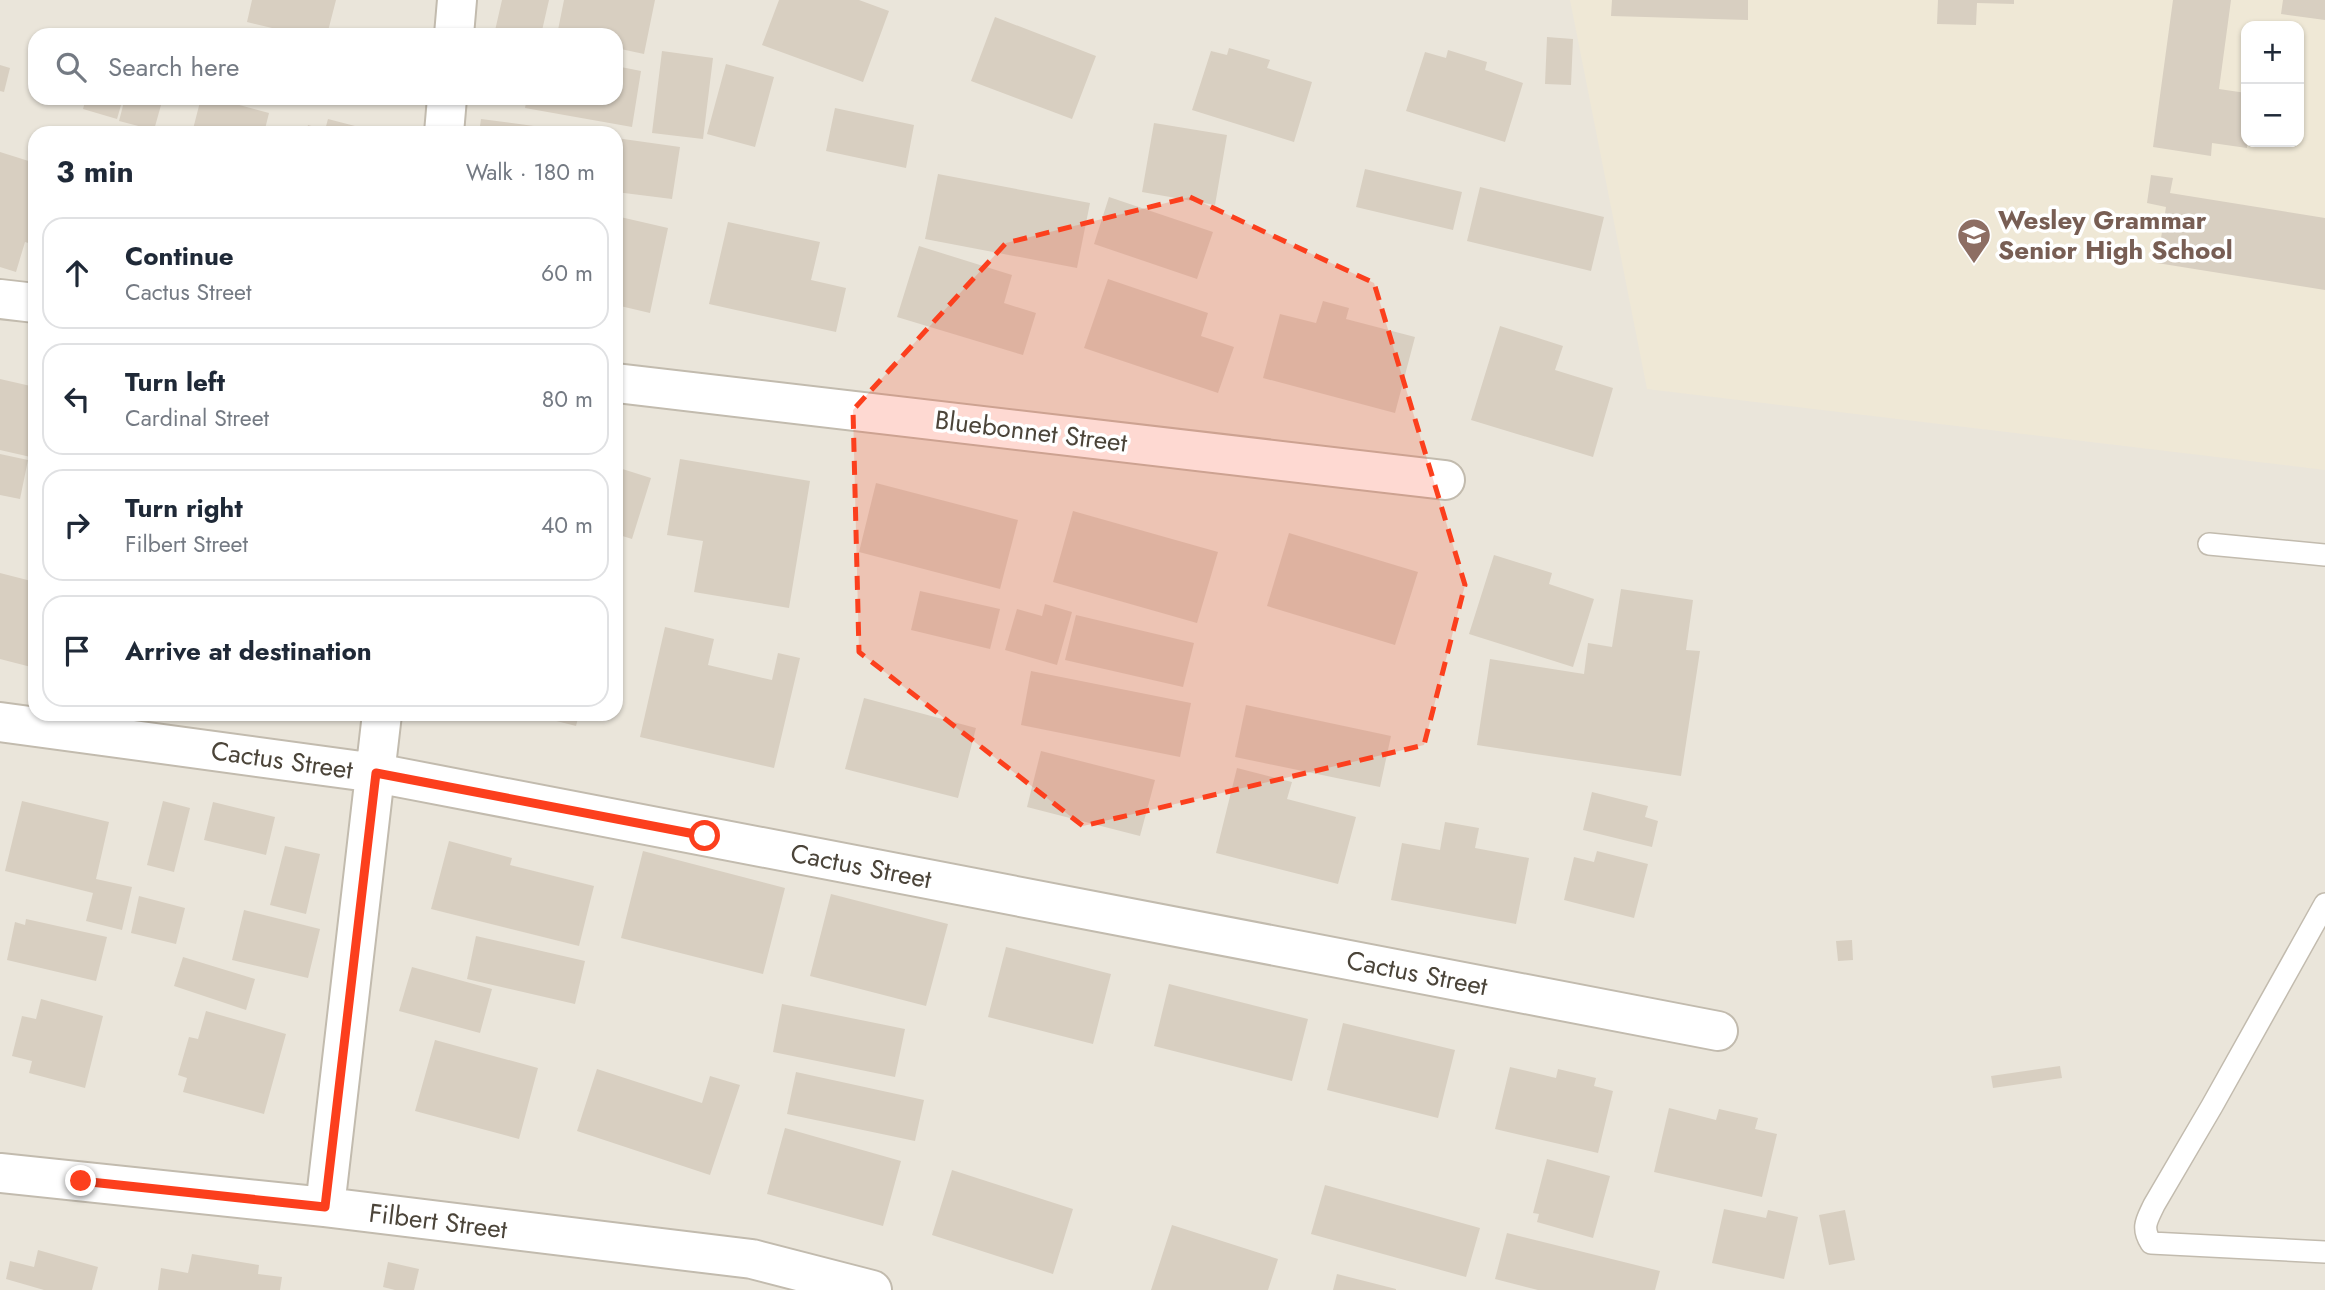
<!DOCTYPE html>
<meta charset="utf-8">
<style>
:root{--surface:#fff;--page:#f6f6f7;--text:#1f2937;--muted:#747a83;--line:#e0e1e3}
body{margin:0;font-family:Jost,sans-serif;background:var(--page);color:var(--text)}
.controls{position:absolute;right:21px;top:21px;display:grid;overflow:hidden;border-radius:14px;box-shadow:0 2px 5px #0004}
.controls button{width:63px;height:63px;display:grid;place-items:center;padding:0;border:0;border-bottom:2px solid var(--line);background:var(--surface);color:var(--text);font:35px sans-serif}
.stop{position:absolute;width:21px;height:21px;margin:-16px;border:5px solid #fc3f1d;border-radius:50%;background:#fff}
.stop.end{background:#fc3f1d;border-color:#fff;box-shadow:0 2px 7px #0008}
.list{margin:0;padding:0;list-style:none}
h2{display:flex;justify-content:space-between;align-items:center;height:91px;margin:0;padding:0 28px;font-size:30px}
h2 small{font-size:23px;font-weight:400;color:var(--muted)}
.list li{display:grid;grid-template-columns:46px 1fr auto;gap:21px;align-items:center;box-sizing:border-box;height:112px;margin:0 14px 14px;padding:0 14px;border:2px solid var(--line);border-radius:21px}
.list b{display:block;font-size:26px;white-space:nowrap}
.list p{margin:0;font-size:23px;white-space:nowrap;color:var(--muted)}
.list em{font-size:23px;font-style:normal;color:var(--muted)}
.icon{flex:none;width:38px;height:38px;fill:none;stroke:currentColor;stroke-width:2;stroke-linecap:round;stroke-linejoin:round}
.map{position:relative;flex:none;width:2325px;height:1290px;overflow:hidden}
.search{position:absolute;background:var(--surface);box-shadow:0 2px 5px #0004;left:28px;top:28px;width:595px;height:77px;display:flex;align-items:center;gap:18px;box-sizing:border-box;padding:0 24px;border-radius:21px;color:var(--muted);font-size:26px}
.panel{position:absolute;background:var(--surface);box-shadow:0 2px 5px #0004;left:28px;top:126px;width:595px;height:595px;border-radius:21px}
.map>svg:first-child{display:block}
.residential{fill:#eae5da;fill-rule:evenodd}
.education{fill:#efe8d6;fill-rule:evenodd}
.building{fill:#d8cfc1}
.lines{fill:none;stroke-linecap:round;stroke-linejoin:round}
.lane-casing{stroke:#c2bbae;stroke-width:24}
.street-casing{stroke:#c2bbae;stroke-width:42}
.lane{stroke:#fff;stroke-width:21}
.street{stroke:#fff;stroke-width:38}
.route{stroke:#fc3f1d;stroke-width:9}
.marked{fill:#fc3f1d;fill-opacity:0.2;stroke:#fc3f1d;stroke-width:5;stroke-dasharray:14 9;stroke-linejoin:round}
.labels{text-anchor:middle;stroke-width:7;stroke-linejoin:round;paint-order:stroke}
.education-label{font-size:26px;font-weight:bold;fill:#785e54;stroke:#fff;text-anchor:start}
.street-label{font-size:26px;fill:#4b4439;stroke:#fff}
</style>
<div class="map">
<svg width="2325" height="1290" viewBox="0 0 2325 1290">
<rect width="100%" height="100%" fill="#f6f3ec"/>
<path class="residential" d="M0,0H2325V1290H0ZM2246,26H2299V142H2246ZM35,35H616V98H35ZM35,133H616V714H35Z"/>
<path class="education" d="M1570,0H2325V470L1647,389ZM2246,26H2299V142H2246Z"/>
<path class="building" d="M252,0H336L327,35H302L247,22Z
M502,0H549L541,35H494Z
M564,0H655L644,54L616,48V35H557Z
M779,0H859L889,11L863,82L762,45Z
M1612,0H1748V20L1611,16Z
M1938,0H2014V4L1977,3L1976,25L1937,24Z
M2173,0H2231L2219,89L2246,93L2247,148L2212,143L2211,156L2153,147Z
M2283,0H2325V20L2281,14Z
M995,17L1096,56L1072,119L971,81Z
M1547,37L1573,39L1571,85L1545,84Z
M1229,48L1270,60L1267,68L1312,82L1294,142L1192,110L1211,51L1227,55Z
M1448,50L1487,62L1485,70L1523,83L1505,142L1406,111L1425,52L1446,58Z
M662,51L713,58L703,139L652,133Z
M726,64L774,77L755,147L707,134Z
M0,65L10,68L4,92L0,91Z
M616,66L641,71L632,127L525,108L527,98H616Z
M86,98H123L117,119L83,109Z
M125,98H163L154,130L119,121Z
M201,98H213L269,113L264,133H192Z
M336,98H395L394,105L336,100Z
M835,108L914,125L906,168L826,151Z
M328,119L378,132V133H306L308,125L325,130Z
M481,119L571,131V133H479Z
M1154,123L1227,135L1215,205L1142,192Z
M616,138L680,147L672,199L616,192Z
M0,152L35,163V245L25,242L16,272L0,267Z
M1365,169L1462,192L1453,230L1356,207Z
M938,174L1090,203L1077,268L925,239Z
M2151,175L2173,178L2170,193L2325,218V290L2157,263L2166,207L2147,203Z
M1480,187L1604,217L1591,271L1467,241Z
M1109,197L1213,232L1197,279L1094,244Z
M616,216L668,228L650,313L616,305Z
M728,222L820,242L811,280L846,288L836,332L709,304Z
M919,246L1012,275L1004,303L1036,313L1023,355L897,317Z
M1108,279L1208,313L1201,336L1234,347L1218,393L1084,348Z
M1323,301L1349,308L1346,319L1415,337L1395,413L1263,378L1280,314L1316,323Z
M1500,326L1563,346L1555,370L1613,388L1593,457L1471,420Z
M0,379L35,387V458L0,450Z
M0,454L28,460L20,499L0,495Z
M680,459L810,481L789,608L694,592L703,541L667,535Z
M616,467L651,478L632,539L616,534Z
M876,483L1018,520L1000,589L859,552Z
M1073,511L1218,552L1197,623L1053,582Z
M1289,533L1418,572L1395,645L1267,606Z
M1494,555L1552,573L1549,584L1594,599L1573,667L1469,634Z
M0,573L35,582V668L0,659Z
M1621,589L1693,600L1686,650L1700,651L1681,776L1477,745L1490,659L1584,674L1588,643L1612,647Z
M920,591L1000,609L990,649L911,630Z
M1045,604L1072,612L1057,665L1005,650L1017,609L1042,616Z
M1076,615L1194,643L1183,687L1065,660Z
M665,627L714,639L708,665L772,680L778,653L800,658L774,768L640,737Z
M1031,671L1191,703L1180,757L1021,725Z
M864,698L976,728L958,798L845,769Z
M1246,705L1391,736L1380,787L1235,757Z
M529,714H579L576,726Z
M1041,751L1155,780L1140,836L1027,807Z
M1237,768L1292,782L1287,799L1356,817L1338,884L1216,853Z
M1592,792L1648,806L1645,817L1658,821L1652,847L1583,830Z
M22,801L109,822L96,879L132,887L122,930L86,921L93,893L5,871Z
M163,801L190,808L174,872L147,865Z
M213,802L275,817L266,855L204,840Z
M1445,822L1479,828L1475,848L1529,858L1516,924L1391,900L1402,843L1440,850Z
M449,841L512,858L510,865L594,886L579,946L431,909Z
M285,846L320,854L306,914L270,905Z
M643,851L785,888L763,974L621,938Z
M1597,851L1648,864L1634,918L1564,900L1574,857L1594,862Z
M831,894L948,924L926,1006L810,976Z
M139,896L185,908L176,944L131,933Z
M244,910L320,929L308,978L232,960Z
M26,919L107,937L96,981L7,960L15,922L25,925Z
M476,936L585,961L575,1004L467,979Z
M1852,940L1853,960L1838,961L1836,941Z
M1006,947L1111,974L1093,1044L988,1017Z
M183,957L255,979L246,1010L174,986Z
M412,967L492,989L480,1033L399,1011Z
M1169,984L1308,1019L1292,1081L1154,1046Z
M41,999L103,1016L85,1088L29,1073L32,1061L12,1056L22,1016L36,1019Z
M782,1004L905,1029L895,1077L773,1052Z
M206,1011L286,1034L264,1114L183,1092L187,1078L178,1075L189,1037L198,1039Z
M1343,1023L1455,1050L1438,1118L1327,1090Z
M435,1040L538,1068L519,1139L415,1111Z
M2060,1066L2062,1078L1993,1088L1991,1076Z
M1510,1067L1556,1078L1558,1069L1596,1078L1594,1086L1613,1091L1598,1153L1495,1129Z
M597,1069L702,1103L710,1076L740,1085L710,1175L577,1131Z
M796,1072L924,1100L915,1141L787,1114Z
M1669,1108L1716,1120L1719,1109L1758,1118L1755,1129L1777,1134L1762,1197L1654,1172Z
M785,1128L901,1161L883,1226L767,1194Z
M1547,1159L1610,1176L1593,1238L1537,1222L1539,1214L1533,1213Z
M952,1170L1073,1209L1053,1274L932,1235Z
M1325,1185L1480,1228L1466,1277L1311,1234Z
M1724,1209L1766,1218L1768,1210L1798,1217L1784,1279L1712,1263Z
M1845,1210L1855,1260L1829,1265L1819,1215Z
M1172,1225L1278,1259L1268,1290H1151Z
M1507,1233L1660,1271L1655,1290H1538L1495,1279Z
M38,1250L98,1267L92,1290H44L6,1279L10,1261L34,1267Z
M192,1254L259,1265L258,1274L282,1277L280,1290H158L161,1268L188,1273Z
M388,1262L419,1269L414,1290H395L383,1287Z
M1337,1274L1396,1289V1290H1333Z"/>
<g class="lines">
<g class="lane-casing">
<path id="lane" d="M2209,544L2325,555
M2325,904L2212,1106L2154,1205C2147,1220 2141,1227 2151,1243L2325,1252"/>
</g>
<g class="street-casing">
<path id="street" d="M454,35L457,0
M444,133L447,98
M0,299L35,303
M616,383L1445,480
M0,722L376,773L1718,1031
M0,1173L325,1207L752,1259L872,1290
M325,1207L382,714"/>
</g>
<use href="#lane" class="lane"/>
<use href="#street" class="street"/>
</g>
<g class="lines">
<path class="route" d="M81,1181L325,1207L376,773L705,836"/>
</g>
<path class="marked" d="M1190,197L1374,283L1465,585L1424,745L1083,826L859,652L853,410L1006,243Z"/>
<defs>
<g id="school-pin" transform="scale(1.75)"><path d="M0 17L-7.5 6A9.5 9.5 0 1 1 7.5 6Z" fill="#8d6e63" stroke="#fff"/><path d="M0-5L7-2L0 1L-7-2ZM-4 1L0 2.5L4 1V4Q0 6-4 4Z" fill="#fff"/></g>
</defs>
<g fill-rule="evenodd">
<use href="#school-pin" x="1974" y="235"/>
</g>
<g class="labels">
<g class="education-label">
<text x="1998" y="229">Wesley Grammar<tspan x="1998" dy="30">Senior High School</tspan></text>
</g>
<g class="street-label">
<text transform="translate(1031 431) rotate(7)" y="9">Bluebonnet Street</text>
<text transform="translate(282 760) rotate(8)" y="9">Cactus Street</text>
<text transform="translate(861 866) rotate(11)" y="9">Cactus Street</text>
<text transform="translate(1417 973) rotate(11)" y="9">Cactus Street</text>
<text transform="translate(438 1221) rotate(7)" y="9">Filbert Street</text>
</g>
</g>
</svg>
<div class="controls">
<button>+</button>
<button>−</button>
</div>
<div class="stop" style="left:705px;top:836px"></div>
<div class="stop end" style="left:81px;top:1181px"></div>
<div class="search"><svg class="icon" aria-label="search" viewBox="0 0 24 24"><circle cx="10" cy="10" r="6"/><path d="M15 15l6 6"/></svg>Search here</div>
<section class="panel">
<h2>3 min<small>Walk · 180 m</small></h2>
<ul class="list">
<li><svg class="icon" aria-label="ahead" viewBox="0 0 24 24"><path d="M12 20V5M6 11l6-6 6 6"/></svg><div><b>Continue</b><p>Cactus Street</p></div><em>60 m</em></li>
<li><svg class="icon" aria-label="left" viewBox="0 0 24 24"><path d="M17 20v-9H6M10 6l-5 5 5 5"/></svg><div><b>Turn left</b><p>Cardinal Street</p></div><em>80 m</em></li>
<li><svg class="icon" aria-label="right" viewBox="0 0 24 24"><path d="M7 20v-9h11M14 6l5 5-5 5"/></svg><div><b>Turn right</b><p>Filbert Street</p></div><em>40 m</em></li>
<li><svg class="icon" aria-label="arrive" viewBox="0 0 24 24"><path d="M6 21V4h12l-3 4 3 4H6"/></svg><div><b>Arrive at destination</b></div></li>
</ul>
</section>
</div>
